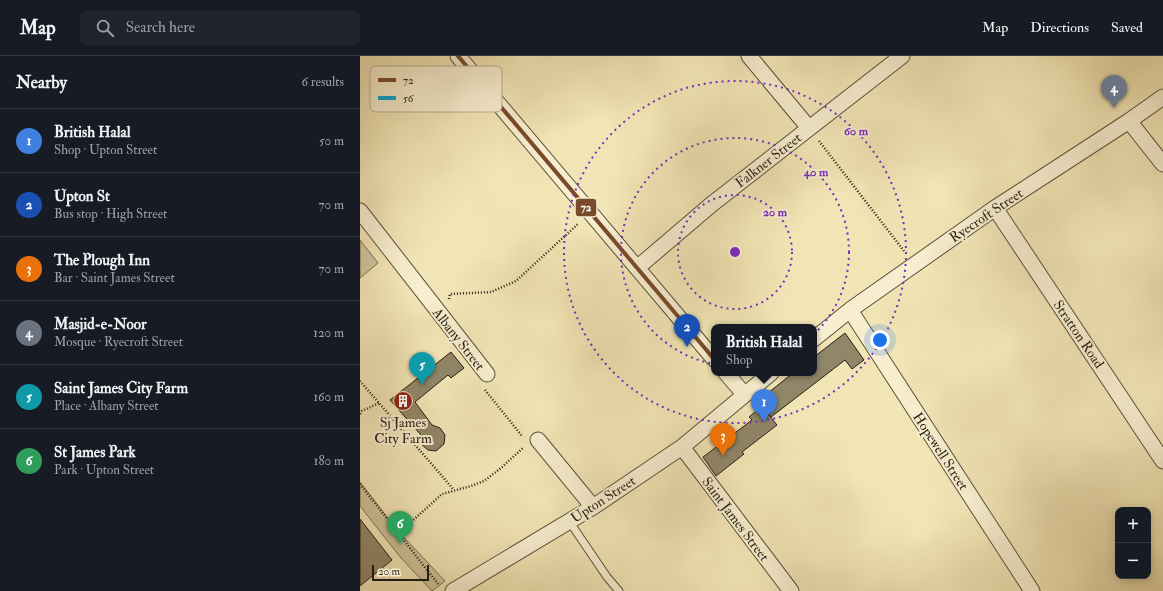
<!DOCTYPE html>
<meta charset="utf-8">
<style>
:root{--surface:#171b24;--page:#20242c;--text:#f1f3f6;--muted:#9ea1a6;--line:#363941;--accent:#ea580c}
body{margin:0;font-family:"IM FELL Double Pica",serif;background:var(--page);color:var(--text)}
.controls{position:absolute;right:12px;bottom:12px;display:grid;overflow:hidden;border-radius:8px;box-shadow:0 2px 10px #0003}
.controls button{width:36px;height:36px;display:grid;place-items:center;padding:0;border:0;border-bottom:1px solid var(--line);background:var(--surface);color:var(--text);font:20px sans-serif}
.scale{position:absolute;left:12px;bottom:10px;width:57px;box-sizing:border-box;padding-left:4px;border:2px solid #261f15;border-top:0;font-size:11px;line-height:14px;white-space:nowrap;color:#261f15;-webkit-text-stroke:3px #f7eecf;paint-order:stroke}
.you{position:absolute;left:520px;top:284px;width:14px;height:14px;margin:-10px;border:3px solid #fff;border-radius:50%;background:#1a73e8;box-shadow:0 0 0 6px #1a73e833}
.badge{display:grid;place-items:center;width:26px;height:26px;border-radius:50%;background:var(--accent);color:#fff;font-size:13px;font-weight:700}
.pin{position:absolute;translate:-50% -33px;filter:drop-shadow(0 1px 2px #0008)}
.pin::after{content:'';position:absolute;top:21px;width:14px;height:12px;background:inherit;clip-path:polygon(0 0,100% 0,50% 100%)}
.popup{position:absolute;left:351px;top:268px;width:106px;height:52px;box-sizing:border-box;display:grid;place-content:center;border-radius:8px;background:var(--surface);filter:drop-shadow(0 1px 3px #0005);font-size:13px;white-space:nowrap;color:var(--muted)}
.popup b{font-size:15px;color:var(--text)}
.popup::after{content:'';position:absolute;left:50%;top:100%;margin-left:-8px;border:8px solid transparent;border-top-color:var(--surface)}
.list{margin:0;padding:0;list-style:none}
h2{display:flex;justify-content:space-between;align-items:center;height:52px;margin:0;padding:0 16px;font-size:17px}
h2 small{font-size:13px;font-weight:400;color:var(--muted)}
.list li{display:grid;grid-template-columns:26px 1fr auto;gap:12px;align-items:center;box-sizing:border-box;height:64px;padding:0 16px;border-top:1px solid var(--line)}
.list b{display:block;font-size:15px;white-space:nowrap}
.list p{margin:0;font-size:13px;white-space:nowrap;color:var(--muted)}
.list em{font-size:13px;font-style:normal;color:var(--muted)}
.icon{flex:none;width:22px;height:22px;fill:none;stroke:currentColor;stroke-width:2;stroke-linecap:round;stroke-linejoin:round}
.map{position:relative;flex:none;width:803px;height:535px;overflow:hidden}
header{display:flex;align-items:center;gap:24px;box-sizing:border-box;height:56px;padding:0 20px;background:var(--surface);border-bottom:1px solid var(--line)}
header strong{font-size:19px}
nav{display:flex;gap:22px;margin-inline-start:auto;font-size:14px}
.search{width:280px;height:36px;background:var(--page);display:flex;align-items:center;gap:10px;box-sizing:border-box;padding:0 14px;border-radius:8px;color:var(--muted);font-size:15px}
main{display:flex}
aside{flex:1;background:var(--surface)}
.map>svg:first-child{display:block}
.green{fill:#cfc39a;stroke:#7a7158}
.building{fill:#908668;stroke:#261f15}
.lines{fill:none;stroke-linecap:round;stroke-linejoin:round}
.service-casing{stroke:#59503d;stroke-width:9}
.minor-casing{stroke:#59503d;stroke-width:17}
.path{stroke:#261f15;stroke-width:2.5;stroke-dasharray:1 2;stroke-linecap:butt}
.service{stroke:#f7eecf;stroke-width:7}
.minor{stroke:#f7eecf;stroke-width:15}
.bus-1-casing{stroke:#f7eecf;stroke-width:7}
.bus-1{stroke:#7a4b2a;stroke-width:4}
.ring{fill:none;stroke:#7b2cbf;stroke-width:2;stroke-dasharray:2 4}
.labels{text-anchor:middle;stroke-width:4;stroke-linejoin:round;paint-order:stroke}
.street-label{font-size:14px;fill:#261f15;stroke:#f7eecf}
.poi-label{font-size:14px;fill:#261f15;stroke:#f7eecf}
.key{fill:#f7eecf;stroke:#b8b097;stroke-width:1}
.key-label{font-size:11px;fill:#261f15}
.centre{fill:#7b2cbf;stroke:#f7eecf;stroke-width:2}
.ring-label{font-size:12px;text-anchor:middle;font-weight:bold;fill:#7b2cbf;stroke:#f7eecf;stroke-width:4;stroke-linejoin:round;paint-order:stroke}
.line-badge{stroke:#f7eecf;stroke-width:1.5}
.badge-label{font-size:11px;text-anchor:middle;font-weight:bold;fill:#fff}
</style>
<header>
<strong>Map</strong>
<div class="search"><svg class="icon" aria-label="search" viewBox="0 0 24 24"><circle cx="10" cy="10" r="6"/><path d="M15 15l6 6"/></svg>Search here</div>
<nav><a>Map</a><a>Directions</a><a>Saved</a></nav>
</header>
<main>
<aside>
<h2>Nearby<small>6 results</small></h2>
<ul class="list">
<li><span class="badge" style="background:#3f7fe0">1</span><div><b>British Halal</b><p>Shop · Upton Street</p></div><em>50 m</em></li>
<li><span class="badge" style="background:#1a4fb4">2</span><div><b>Upton St</b><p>Bus stop · High Street</p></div><em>70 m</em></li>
<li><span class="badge" style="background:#e8710a">3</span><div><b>The Plough Inn</b><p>Bar · Saint James Street</p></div><em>70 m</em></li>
<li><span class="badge" style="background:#6b7280">4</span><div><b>Masjid-e-Noor</b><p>Mosque · Ryecroft Street</p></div><em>120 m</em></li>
<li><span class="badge" style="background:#0f9aa8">5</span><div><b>Saint James City Farm</b><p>Place · Albany Street</p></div><em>160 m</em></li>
<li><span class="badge" style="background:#2e9e5b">6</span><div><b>St James Park</b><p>Park · Upton Street</p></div><em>180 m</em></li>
</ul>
</aside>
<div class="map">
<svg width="803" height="535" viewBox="0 0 803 535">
<rect width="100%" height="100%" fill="#f2e5b5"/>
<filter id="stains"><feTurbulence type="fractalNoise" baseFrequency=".005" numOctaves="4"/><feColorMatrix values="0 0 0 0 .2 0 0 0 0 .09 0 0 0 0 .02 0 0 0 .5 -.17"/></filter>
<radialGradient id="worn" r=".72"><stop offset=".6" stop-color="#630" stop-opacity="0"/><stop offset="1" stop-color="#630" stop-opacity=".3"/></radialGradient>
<path class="green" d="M0,184L18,207L0,222Z
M0,426L38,475L85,525L72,535L41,502L0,450Z"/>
<path class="building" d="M485,277L504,304L492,313L485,304L411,361L405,354L417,369L382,396L384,398L356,420L343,401L392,364L389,361L402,350L398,345L433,317H454V301Z
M91,296L104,312L91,322L88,319L55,346L72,369L80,372L85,379L84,388L76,395L68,394L61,388V379L30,344Z
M0,463L32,504L0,530Z"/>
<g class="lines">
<g class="service-casing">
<path id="service" d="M209,465L247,521L259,535"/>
</g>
<g class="minor-casing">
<path id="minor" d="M98,0L354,303
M389,0L449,72
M769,65L803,108
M635,152L803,405
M0,155L127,318
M277,212L352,148L542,0
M490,254L672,535
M454,283L490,254L635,152L769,65L803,41
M366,317L384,338
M178,384L233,451
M322,391L431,535
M93,535L233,451L322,391L411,317"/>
</g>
<path class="path" d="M459,85L544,195
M89,243L90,238L131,236L156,225L218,168
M0,325L94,434
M125,334L162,380
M0,358L2,355L19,347
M0,428L78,528
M38,478L82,438L111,430L124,425L141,412L164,391"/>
<use href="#service" class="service"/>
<use href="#minor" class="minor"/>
<g class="bus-1-casing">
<path id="bus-1" d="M98,0L354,303"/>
</g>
<use href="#bus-1" class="bus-1"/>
</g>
<g class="ring">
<circle cx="375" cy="196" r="57"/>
<circle cx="375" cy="196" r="114"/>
<circle cx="375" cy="196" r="171"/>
</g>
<defs>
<g id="building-disc" transform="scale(1)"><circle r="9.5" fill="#8f2418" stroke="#f7eecf"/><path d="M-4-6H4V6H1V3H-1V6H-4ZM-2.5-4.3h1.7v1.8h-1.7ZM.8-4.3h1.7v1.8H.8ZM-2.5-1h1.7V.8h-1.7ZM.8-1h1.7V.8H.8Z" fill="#fff"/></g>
</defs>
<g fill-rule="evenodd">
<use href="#building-disc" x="43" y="345"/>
</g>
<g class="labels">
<g class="street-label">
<text transform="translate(408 104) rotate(-38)" y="5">Falkner Street</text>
<text transform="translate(626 159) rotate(-34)" y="5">Ryecroft Street</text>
<text transform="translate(719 278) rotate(56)" y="5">Stratton Road</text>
<text transform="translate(99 283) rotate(52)" y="5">Albany Street</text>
<text transform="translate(581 395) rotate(57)" y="5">Hopewell Street</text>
<text transform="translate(243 443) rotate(-33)" y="5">Upton Street</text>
<text transform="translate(376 463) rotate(53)" y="5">Saint James Street</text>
</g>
<g class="poi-label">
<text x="43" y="371">Sj James<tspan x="43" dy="16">City Farm</tspan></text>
</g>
</g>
<rect x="10" y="10" width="132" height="46" rx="6" class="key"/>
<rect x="18" y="22" width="18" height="4" fill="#7a4b2a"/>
<rect x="18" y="40" width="18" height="4" fill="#00a9ce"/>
<g class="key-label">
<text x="43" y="28">72</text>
<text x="43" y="46">56</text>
</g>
<circle cx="375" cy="196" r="6" class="centre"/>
<g class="ring-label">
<text x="496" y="79">60 m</text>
<text x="456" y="120">40 m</text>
<text x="415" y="160">20 m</text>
</g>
<rect class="line-badge" x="215" y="142" width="22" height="19" rx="4" fill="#7a4b2a"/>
<g class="badge-label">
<text x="226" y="155">72</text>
</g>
<rect width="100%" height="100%" filter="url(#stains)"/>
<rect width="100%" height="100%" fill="url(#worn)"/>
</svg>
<div class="controls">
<button>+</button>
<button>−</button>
</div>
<div class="scale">20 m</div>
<div class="you"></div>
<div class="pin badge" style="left:404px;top:366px;background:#3f7fe0">1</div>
<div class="popup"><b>British Halal</b>Shop</div>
<div class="pin badge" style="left:327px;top:291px;background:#1a4fb4">2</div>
<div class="pin badge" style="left:363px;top:400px;background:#e8710a">3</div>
<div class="pin badge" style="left:754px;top:52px;background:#6b7280">4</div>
<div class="pin badge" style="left:62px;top:329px;background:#0f9aa8">5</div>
<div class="pin badge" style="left:40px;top:488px;background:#2e9e5b">6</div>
</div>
</main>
